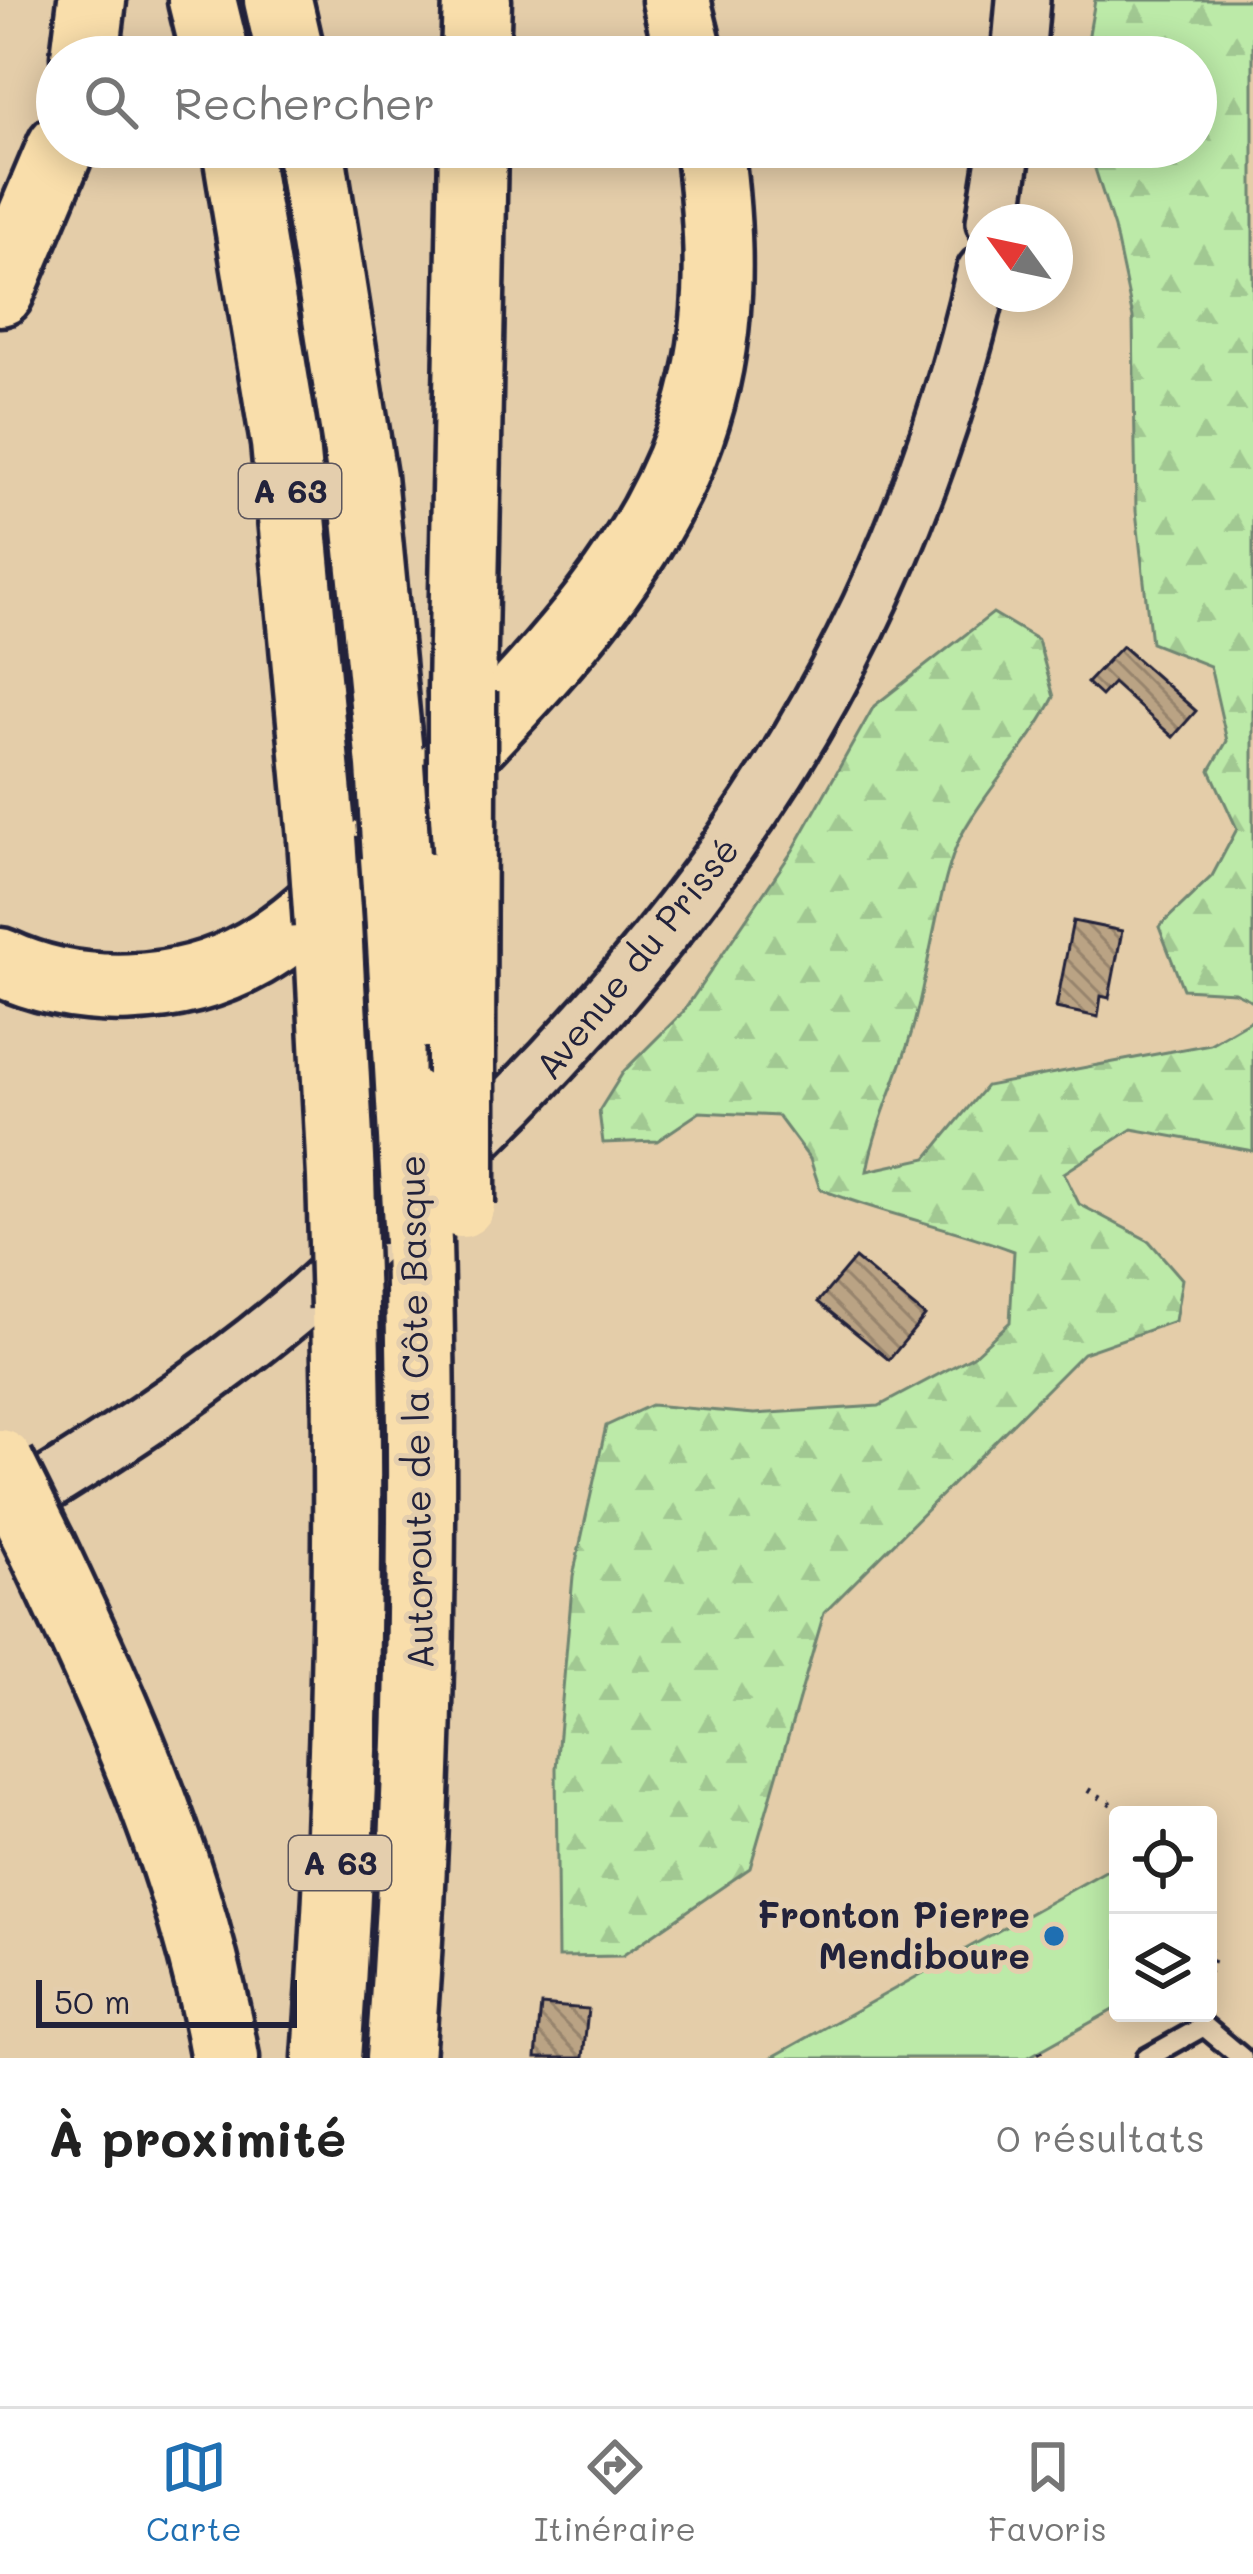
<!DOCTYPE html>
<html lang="fr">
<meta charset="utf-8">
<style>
:root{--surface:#fff;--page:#f2f2f2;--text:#222;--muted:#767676;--line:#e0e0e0;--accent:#1f6fb2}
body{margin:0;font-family:Mali,sans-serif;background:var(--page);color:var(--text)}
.controls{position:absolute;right:36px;bottom:36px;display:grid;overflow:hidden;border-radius:12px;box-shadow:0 6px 30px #0003}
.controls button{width:108px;height:108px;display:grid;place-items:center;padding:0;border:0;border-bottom:3px solid var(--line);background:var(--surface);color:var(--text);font:60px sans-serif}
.compass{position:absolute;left:965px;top:204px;width:108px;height:108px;border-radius:50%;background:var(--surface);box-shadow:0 6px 30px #0003;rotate:303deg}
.scale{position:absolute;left:36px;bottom:30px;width:261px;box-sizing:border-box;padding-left:12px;border:6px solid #22223b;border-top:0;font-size:33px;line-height:42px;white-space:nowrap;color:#22223b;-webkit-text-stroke:9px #e4cead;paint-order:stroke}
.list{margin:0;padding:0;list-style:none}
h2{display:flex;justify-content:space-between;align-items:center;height:156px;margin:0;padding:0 48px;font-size:51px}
h2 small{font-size:39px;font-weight:400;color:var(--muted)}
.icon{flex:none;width:66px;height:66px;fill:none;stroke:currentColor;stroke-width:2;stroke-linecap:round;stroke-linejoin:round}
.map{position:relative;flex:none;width:1253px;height:2058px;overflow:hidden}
.search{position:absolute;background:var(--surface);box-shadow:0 6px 30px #0003;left:36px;right:36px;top:36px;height:132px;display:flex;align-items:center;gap:30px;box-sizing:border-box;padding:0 42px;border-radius:66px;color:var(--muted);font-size:45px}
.sheet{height:348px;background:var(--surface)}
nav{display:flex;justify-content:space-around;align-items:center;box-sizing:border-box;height:168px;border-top:3px solid var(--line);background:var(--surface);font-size:33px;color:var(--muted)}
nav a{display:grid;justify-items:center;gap:6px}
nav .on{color:var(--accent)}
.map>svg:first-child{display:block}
.forest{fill:url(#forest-firs);stroke:#6f8672;stroke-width:3}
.pitch{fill:#bceaa8;stroke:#6f8672;stroke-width:3}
.building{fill:url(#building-back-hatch);stroke:#22223b;stroke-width:3}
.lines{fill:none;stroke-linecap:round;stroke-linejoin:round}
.service-casing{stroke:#22223b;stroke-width:27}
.secondary-casing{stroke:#22223b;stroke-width:60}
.motorway-casing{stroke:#22223b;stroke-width:75}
.path{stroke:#22223b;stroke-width:6;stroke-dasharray:3 9;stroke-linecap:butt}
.service{stroke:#e4cead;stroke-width:18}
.secondary{stroke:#e4cead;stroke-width:51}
.motorway{stroke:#f9deab;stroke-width:66}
.motorway-bridge-casing{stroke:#22223b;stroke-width:75;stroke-linecap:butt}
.motorway-bridge{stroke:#f9deab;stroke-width:66}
.poi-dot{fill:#1f6fb2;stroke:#e4cead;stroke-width:4.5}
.labels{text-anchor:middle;stroke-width:10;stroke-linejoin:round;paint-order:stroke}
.shield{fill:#e4cead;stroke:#5c565d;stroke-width:3}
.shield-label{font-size:33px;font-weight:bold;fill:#22223b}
.street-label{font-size:36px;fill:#22223b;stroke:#e4cead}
.poi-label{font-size:36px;font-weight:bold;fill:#22223b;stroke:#e4cead;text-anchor:end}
</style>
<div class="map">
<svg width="1253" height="2058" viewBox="0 0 1253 2058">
<defs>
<pattern id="forest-firs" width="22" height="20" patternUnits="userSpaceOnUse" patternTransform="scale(3)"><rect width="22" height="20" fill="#bceaa8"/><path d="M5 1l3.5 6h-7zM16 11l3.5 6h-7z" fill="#a1c892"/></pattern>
<pattern id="building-back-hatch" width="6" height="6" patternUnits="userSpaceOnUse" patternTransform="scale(3)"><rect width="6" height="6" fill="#baa384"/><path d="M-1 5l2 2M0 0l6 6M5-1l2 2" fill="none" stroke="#97846d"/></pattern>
</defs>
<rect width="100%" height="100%" fill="#e4cda9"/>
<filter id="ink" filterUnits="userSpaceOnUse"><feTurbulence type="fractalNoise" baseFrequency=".00833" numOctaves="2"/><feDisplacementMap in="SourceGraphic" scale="24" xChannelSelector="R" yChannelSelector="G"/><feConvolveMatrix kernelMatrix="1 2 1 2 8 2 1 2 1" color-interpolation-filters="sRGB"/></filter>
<g filter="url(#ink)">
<path class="forest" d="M1095,0H1253V1001L1234,992L1183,989L1159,927L1212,876L1237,829L1210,770L1227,741L1210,666L1151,643L1136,511L1133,318L1114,228L1088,147H1196V57H1085Z
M993,613L1038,640L1054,697C1027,750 990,783 962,834C939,878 928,977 912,1031C898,1079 876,1121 867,1171L927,1158L986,1086L1210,1044L1253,1019V1151L1132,1129L1064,1173L1079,1204L1149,1241L1182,1279L1175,1321L1083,1353L824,1613L750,1868L622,1956L558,1957L556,1768L573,1576L606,1426L651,1405L754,1414L879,1406L973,1356L1010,1322L1014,1251C949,1226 884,1215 820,1189L810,1159L778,1116L700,1112L657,1141L603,1143L599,1111L624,1071L683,1012L793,850L874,706Z"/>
<path class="pitch" d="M1118,1864V2007L1027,2058H771Z"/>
<path class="building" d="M1122,646L1196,711L1173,737L1113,683L1101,696L1087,683Z
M1073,921L1122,931L1109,998L1101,996L1098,1017L1056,1008Z
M855,1258L925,1316L889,1360L818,1302Z
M541,2005L588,2009L583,2058H536Z"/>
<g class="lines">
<g class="service-casing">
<path id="service" d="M1147,2058L1204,2026L1242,2058"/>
</g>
<g class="secondary-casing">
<path id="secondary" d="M1018,57L1023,0
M993,222L1005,147
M0,1513C101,1452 200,1388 291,1312C340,1271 385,1225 431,1181C708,922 898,647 983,272"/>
</g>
<g class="motorway-casing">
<path id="motorway" d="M202,0L216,57
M278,0L291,57
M676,0L690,57
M85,57L92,0
M475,57L477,0
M236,147L285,443L322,838
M310,147L362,477L390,765
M0,292L61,147
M462,691L473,147
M396,856L410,1102
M328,925L341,1177
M0,962C78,999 180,996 255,953C323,914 375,848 427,791C528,682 640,578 690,435C724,340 722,245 709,147
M461,1047L462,789
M42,1548C122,1718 192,1872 225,2058
M327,2058C345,1808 351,1559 345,1308
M400,2058C421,1786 425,1515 418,1242"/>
</g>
<path class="path" d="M1088,1790L1131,1815
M1208,1949L1213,1958L1208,1972
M1040,2051L1044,2058"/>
<use href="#service" class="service"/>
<use href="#secondary" class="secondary"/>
<use href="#motorway" class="motorway"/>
<g class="motorway-bridge-casing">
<path id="motorway-bridge" d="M390,765L396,856
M462,789V691
M322,838L328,925
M410,1102L418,1242
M341,1177L345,1308
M461,1204V1047
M0,1463L42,1548"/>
</g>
<use href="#motorway-bridge" class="motorway-bridge"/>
</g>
</g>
<circle class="poi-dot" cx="1054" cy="1936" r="12"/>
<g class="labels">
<g class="shield">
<rect x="239" y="464" width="102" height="54" rx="9"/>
<rect x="289" y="1836" width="102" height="54" rx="9"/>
</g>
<g class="shield-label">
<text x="290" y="503">A 63</text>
<text x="340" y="1875">A 63</text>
</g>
<g class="street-label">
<text transform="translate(637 958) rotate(-51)" y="13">Avenue du Prissé</text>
<text transform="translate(416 1412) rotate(-91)" y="13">Autoroute de la Côte Basque</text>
</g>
<g class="poi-label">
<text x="1030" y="1928">Fronton Pierre<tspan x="1030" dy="41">Mendiboure</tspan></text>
</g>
</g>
</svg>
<div class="controls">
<button><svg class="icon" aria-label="locate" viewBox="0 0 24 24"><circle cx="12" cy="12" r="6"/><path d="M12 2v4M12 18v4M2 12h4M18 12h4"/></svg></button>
<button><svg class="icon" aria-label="layers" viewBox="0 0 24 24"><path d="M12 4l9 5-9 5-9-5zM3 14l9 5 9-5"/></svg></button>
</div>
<svg class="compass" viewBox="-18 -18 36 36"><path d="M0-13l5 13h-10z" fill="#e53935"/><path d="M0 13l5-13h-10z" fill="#767676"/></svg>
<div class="scale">50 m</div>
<div class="search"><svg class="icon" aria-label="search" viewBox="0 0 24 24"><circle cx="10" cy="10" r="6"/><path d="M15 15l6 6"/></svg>Rechercher</div>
</div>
<section class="sheet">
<h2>À proximité<small>0 résultats</small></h2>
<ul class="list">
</ul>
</section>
<nav>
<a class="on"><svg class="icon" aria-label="map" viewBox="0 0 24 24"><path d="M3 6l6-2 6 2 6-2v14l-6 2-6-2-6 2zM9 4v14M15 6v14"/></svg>Carte</a>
<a><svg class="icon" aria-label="directions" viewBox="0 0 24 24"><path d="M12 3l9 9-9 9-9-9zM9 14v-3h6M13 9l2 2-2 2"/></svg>Itinéraire</a>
<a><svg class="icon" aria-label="saved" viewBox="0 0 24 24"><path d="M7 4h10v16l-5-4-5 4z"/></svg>Favoris</a>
</nav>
